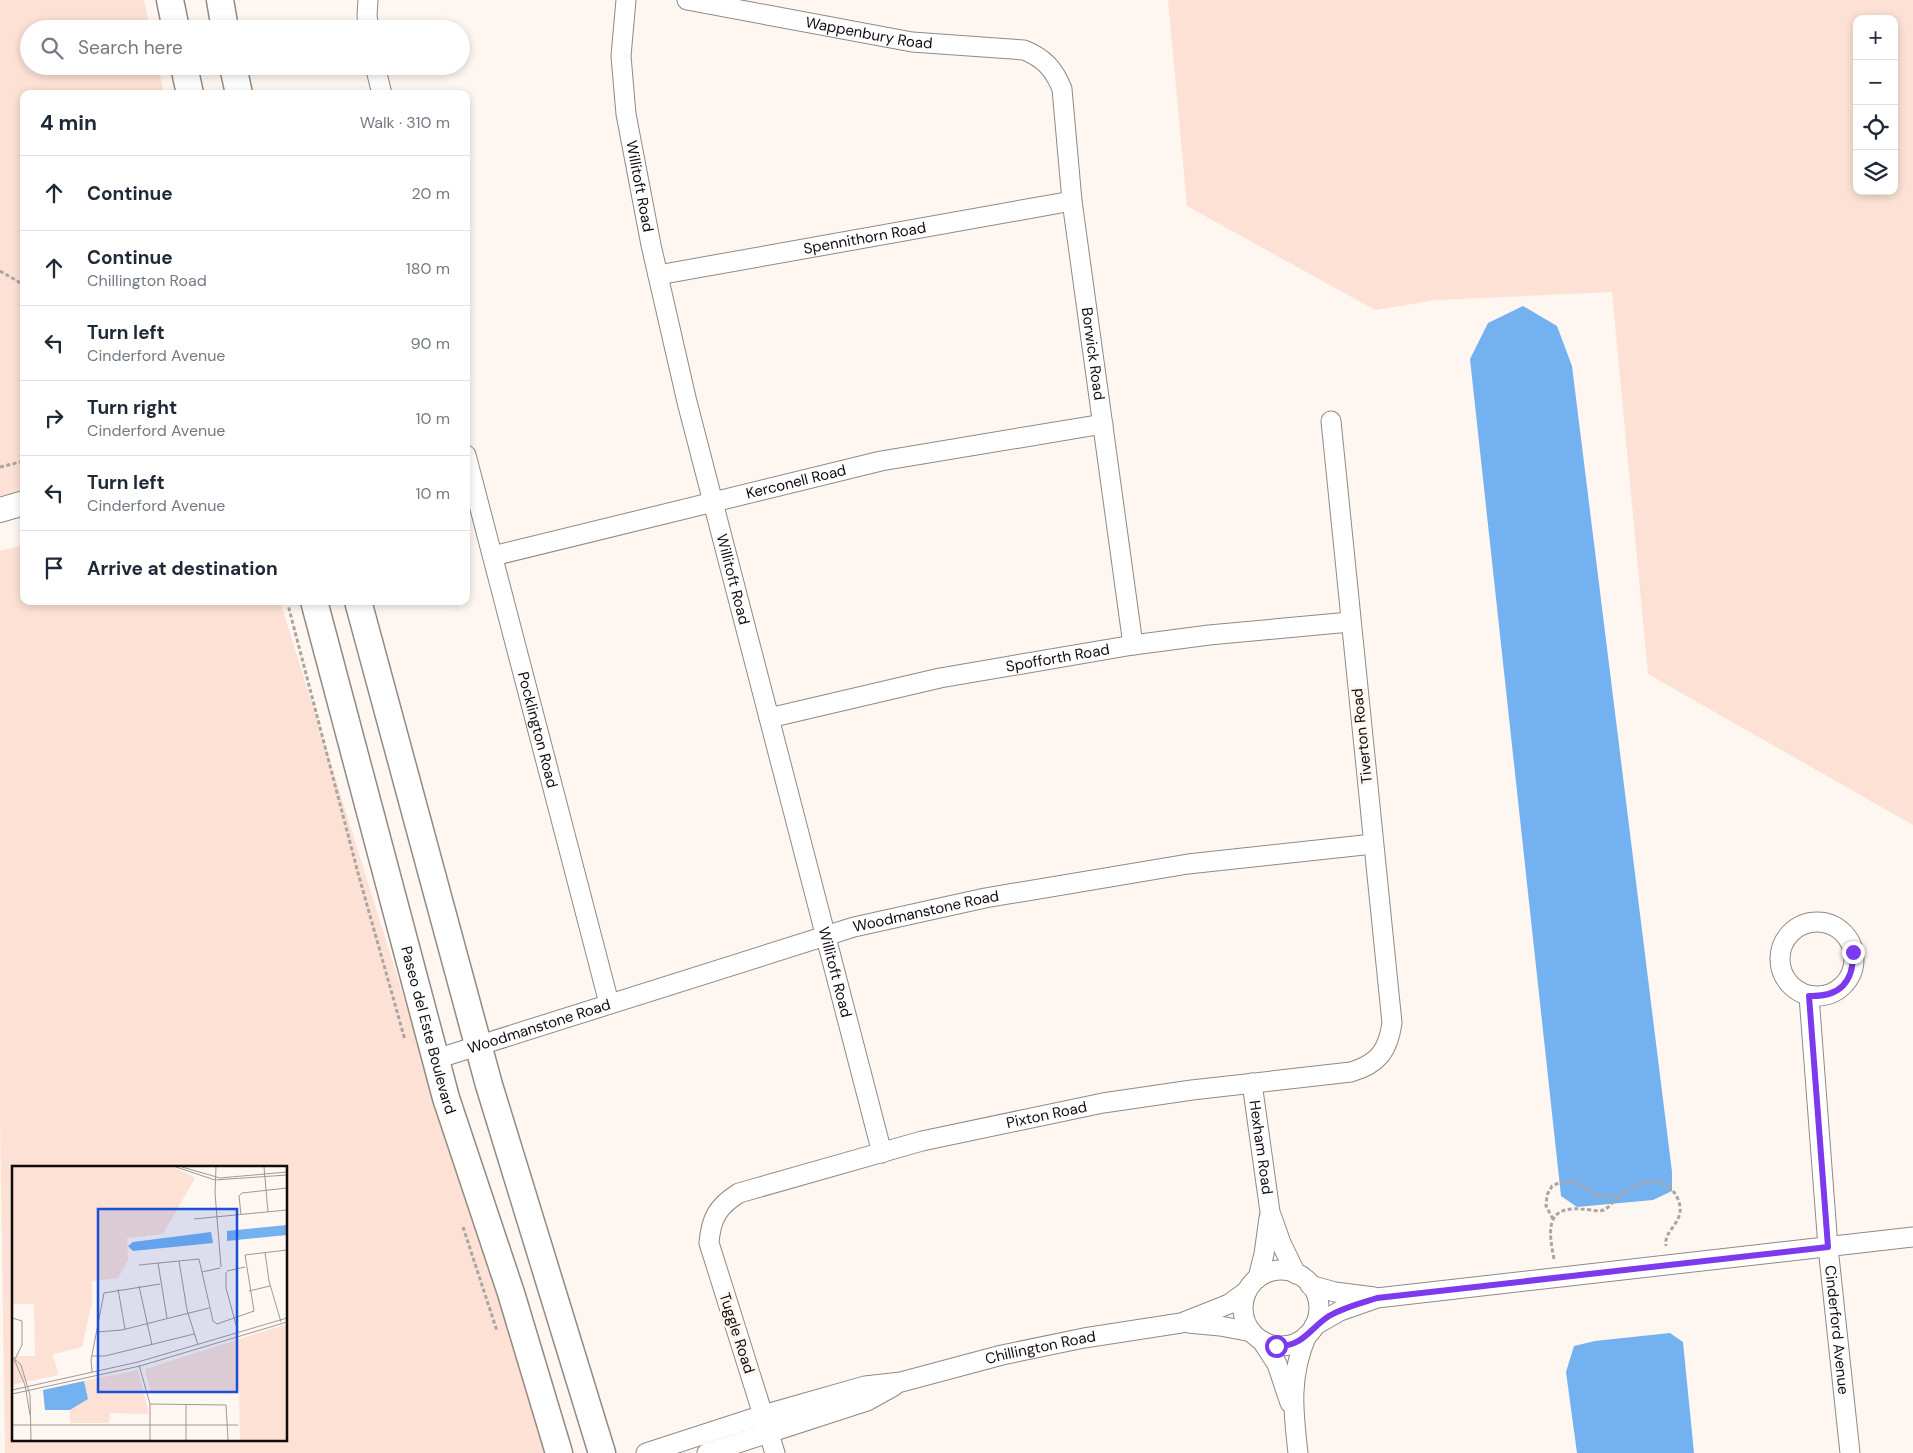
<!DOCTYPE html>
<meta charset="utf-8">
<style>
:root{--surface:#fff;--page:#f6f6f7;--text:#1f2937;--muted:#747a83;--line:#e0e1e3}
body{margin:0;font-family:"DM Sans",sans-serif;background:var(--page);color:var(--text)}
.controls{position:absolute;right:15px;top:15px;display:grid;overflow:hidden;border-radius:10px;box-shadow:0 2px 8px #0003}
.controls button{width:45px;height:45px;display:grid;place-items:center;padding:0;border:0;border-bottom:1px solid var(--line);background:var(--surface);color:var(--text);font:25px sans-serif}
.stop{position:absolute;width:15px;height:15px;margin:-11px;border:4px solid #7c3aed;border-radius:50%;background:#fff}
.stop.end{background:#7c3aed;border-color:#fff;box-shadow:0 1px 5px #0008}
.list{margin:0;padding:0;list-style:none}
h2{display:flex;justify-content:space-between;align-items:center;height:65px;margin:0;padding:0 20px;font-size:21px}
h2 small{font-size:16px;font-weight:400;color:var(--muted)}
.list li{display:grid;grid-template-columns:32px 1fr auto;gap:15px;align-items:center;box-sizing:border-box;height:75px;padding:0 20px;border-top:1px solid var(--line)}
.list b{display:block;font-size:19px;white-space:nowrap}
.list p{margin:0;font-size:16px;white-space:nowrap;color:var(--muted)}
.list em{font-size:16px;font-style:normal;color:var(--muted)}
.icon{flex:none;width:28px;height:28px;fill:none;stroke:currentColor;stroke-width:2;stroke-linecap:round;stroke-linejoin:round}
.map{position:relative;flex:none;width:1913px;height:1453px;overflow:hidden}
.search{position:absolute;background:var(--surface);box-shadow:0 2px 8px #0003;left:20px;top:20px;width:450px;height:55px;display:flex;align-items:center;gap:12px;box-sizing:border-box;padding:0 18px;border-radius:28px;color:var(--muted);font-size:19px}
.panel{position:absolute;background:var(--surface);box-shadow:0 2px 8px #0003;left:20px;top:90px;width:450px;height:515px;border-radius:10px}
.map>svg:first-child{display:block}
.green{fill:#fce1d4;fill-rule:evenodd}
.water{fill:#73b1f1}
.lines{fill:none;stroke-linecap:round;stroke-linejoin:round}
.minor-casing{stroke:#938984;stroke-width:21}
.tertiary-casing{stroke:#938984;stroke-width:26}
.secondary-casing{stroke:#938984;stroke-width:29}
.path{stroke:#aba5a1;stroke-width:3;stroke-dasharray:4 2.5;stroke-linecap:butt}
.minor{stroke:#fff;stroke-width:19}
.tertiary{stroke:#fff;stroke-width:24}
.secondary{stroke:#fff;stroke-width:26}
.route{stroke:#7c3aed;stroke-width:6}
.labels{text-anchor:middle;stroke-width:5;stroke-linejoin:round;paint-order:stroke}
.street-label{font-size:15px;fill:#100c0b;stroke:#fef6f1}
.inset-road{fill:none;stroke:#9f9895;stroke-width:1}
.view{fill:#1d4ed8;fill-opacity:0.15;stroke:#1d4ed8;stroke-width:2.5}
.inset-edge{fill:none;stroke:#100c0b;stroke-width:2.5}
</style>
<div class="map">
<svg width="1913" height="1453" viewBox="0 0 1913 1453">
<rect width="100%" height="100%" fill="#fef6f1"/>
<path class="green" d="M0,0H144L150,29H29V66H158L164,94H24V490L0,497Z
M1168,0H1913V825L1648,674L1612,292L1436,300L1375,310L1187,206ZM1857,19H1894V191H1857Z
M24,545V601H280L546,1453H5L0,1116V551ZM14,1167H286V1439H14Z"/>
<path class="water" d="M1523,306L1557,326L1572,366L1672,1172V1191L1653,1200L1577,1207L1561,1196L1470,359L1488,323Z
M1670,1333L1683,1342L1694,1453H1577L1566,1372L1574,1346L1595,1341Z"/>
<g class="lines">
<g class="minor-casing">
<g id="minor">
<path d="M368,0L367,16L369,29"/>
<path id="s1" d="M626,0L621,56L626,114L651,245L687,402L882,1153"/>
<path id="s2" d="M687,0L912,42L1024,50C1044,58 1054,69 1062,89L1072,201L1133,645"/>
<path d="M375,66L382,94"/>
<path id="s3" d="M658,275L1072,201"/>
<path id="s4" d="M466,455L609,1003"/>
<path id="s5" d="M493,556L881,461L1103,424"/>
<path id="s6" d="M769,718L940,678L1133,645L1209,635L1350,622"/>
<circle cx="1817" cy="959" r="37"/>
<path id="s7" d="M1809,996L1828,1247L1850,1453"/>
<path id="s8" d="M436,1059L854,927L985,898L1188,864L1373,844"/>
<path id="s9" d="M1252,1083L1270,1212L1281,1243L1296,1274"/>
<circle cx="1281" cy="1308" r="38"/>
<path d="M1258,1278L1264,1254L1269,1218"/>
<path d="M1310,1285L1335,1292L1374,1297"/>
<path d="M1188,1323L1220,1326L1252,1332"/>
<path d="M1314,1326L1340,1311L1377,1298L1913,1237"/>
<path d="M1262,1341L1277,1364L1290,1403"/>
<path id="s10" d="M646,1453L763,1415L865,1386L901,1382L1002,1355L1084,1338L1181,1323L1229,1304L1247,1291"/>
<path d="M707,1453L867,1401L894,1386"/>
<path id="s11" d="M775,1453L709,1243C711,1218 718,1206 739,1193L922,1141L1103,1103L1192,1090L1351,1072C1378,1064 1388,1051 1392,1023L1331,421"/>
<path d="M1298,1453C1293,1410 1289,1376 1307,1335"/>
</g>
</g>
<g class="tertiary-casing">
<path id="tertiary" d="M0,510L24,503"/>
</g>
<g class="secondary-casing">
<g id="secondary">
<path d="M170,0L176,29"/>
<path d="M220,0L225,29"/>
<path d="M184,66L190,94"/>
<path d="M233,66L239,94"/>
<path id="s12" d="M314,601L446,1098L511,1293L559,1453"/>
<path d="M358,601L489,1085L602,1453"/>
</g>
</g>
<path class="path" d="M0,271L24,285
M0,467L24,461
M287,601L358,873L405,1040
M1553,1219L1546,1206L1547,1195L1552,1186L1563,1181L1578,1183L1597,1196H1618
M463,1227L497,1331
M1554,1259C1549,1233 1544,1206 1581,1209C1588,1209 1597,1212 1604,1210C1610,1207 1613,1201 1618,1197C1636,1183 1663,1171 1677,1197C1689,1222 1663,1228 1666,1246"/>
<use href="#minor" class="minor"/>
<use href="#tertiary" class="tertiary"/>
<use href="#secondary" class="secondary"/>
</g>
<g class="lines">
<path class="route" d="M1276,1346C1303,1347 1309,1329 1329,1316C1344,1307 1361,1303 1377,1298L1828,1247L1809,996C1839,997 1854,983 1853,952"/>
</g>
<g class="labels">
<g class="street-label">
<text dy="5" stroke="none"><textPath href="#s2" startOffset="185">Wappenbury Road</textPath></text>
<text dy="5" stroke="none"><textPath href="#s1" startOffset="188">Willitoft Road</textPath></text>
<text dy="5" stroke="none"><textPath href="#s3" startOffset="210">Spennithorn Road</textPath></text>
<text dy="5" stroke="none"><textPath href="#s2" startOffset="664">Borwick Road</textPath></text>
<text dy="5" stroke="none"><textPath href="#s5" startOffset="312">Kerconell Road</textPath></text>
<text dy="5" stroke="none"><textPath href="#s1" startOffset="592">Willitoft Road</textPath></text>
<text dy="5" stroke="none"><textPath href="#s6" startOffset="295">Spofforth Road</textPath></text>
<text dy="5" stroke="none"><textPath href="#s4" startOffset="284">Pocklington Road</textPath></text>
<text transform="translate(1362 736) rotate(-96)" y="5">Tiverton Road</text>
<text dy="5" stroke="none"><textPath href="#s8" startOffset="512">Woodmanstone Road</textPath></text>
<text dy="5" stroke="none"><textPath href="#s1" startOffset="998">Willitoft Road</textPath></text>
<text dy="5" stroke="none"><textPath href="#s8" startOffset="108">Woodmanstone Road</textPath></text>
<text dy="5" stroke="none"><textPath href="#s12" startOffset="444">Paseo del Este Boulevard</textPath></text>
<text dy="5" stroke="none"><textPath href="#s11" startOffset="599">Pixton Road</textPath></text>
<text dy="5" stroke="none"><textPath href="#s9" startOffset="65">Hexham Road</textPath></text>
<text dy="5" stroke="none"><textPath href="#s7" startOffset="335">Cinderford Avenue</textPath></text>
<text transform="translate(737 1333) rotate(72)" y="5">Tuggle Road</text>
<text dy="5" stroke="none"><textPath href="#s10" startOffset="409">Chillington Road</textPath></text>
</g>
</g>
<g transform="translate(12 1166)">
<rect width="275" height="275" fill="#fef6f1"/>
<path d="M0,1H162L183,12L151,68L115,72L116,94L106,112L80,115V136L70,181L41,188L46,209L0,219V190H23L22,138H0ZM275,158V274H228L227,225L139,227L133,203ZM126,204L137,248L98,247L97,257H58V244L76,233L72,215Z" fill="#fce1d4"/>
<path d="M275,59V69L215,75V65ZM199,66L201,77L121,85L116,80L121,76ZM72,215L76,233L58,244H33L31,224Z" fill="#73b1f1"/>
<path class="inset-road" d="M164,1L203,14L275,9M170,1L208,12L275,6M204,1L203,27L209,101M252,1L256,46M229,49L227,30L230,27L275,22M182,53L275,44M253,86L257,115L269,156M167,95L175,144L186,179M146,97L155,152M127,99L187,93L201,155L205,158L242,145L233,89L275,84M215,105L233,101M190,106L208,102M214,106V122L226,166M127,120L140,179M106,123L113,163M237,125L258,120M0,152L10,155V179L3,193M85,166L110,164L197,142M80,190H93L182,168M0,191L9,199L18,229L19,274M2,193L13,219L18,249M127,199L138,238V274M80,206L79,194L92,127L148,118M0,224L126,196L275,152M0,228L128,200L275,156M138,238L214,239L216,274M0,259H226M174,274V238"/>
<path class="view" d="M86,43H225V226H86Z"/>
<rect width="275" height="275" class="inset-edge"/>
</g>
</svg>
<div class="controls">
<button>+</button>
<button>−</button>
<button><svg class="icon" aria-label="locate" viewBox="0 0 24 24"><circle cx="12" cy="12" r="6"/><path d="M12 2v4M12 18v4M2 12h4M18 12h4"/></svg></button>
<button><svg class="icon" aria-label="layers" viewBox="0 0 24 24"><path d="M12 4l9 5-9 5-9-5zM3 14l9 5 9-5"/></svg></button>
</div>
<div class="stop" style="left:1276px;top:1346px"></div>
<div class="stop end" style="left:1853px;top:952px"></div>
<div class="search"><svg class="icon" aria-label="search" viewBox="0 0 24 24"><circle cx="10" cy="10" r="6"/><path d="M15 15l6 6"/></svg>Search here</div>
<section class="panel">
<h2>4 min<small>Walk · 310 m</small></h2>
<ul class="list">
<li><svg class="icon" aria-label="ahead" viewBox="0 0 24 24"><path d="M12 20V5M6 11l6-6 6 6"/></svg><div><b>Continue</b></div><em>20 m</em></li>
<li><svg class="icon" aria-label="ahead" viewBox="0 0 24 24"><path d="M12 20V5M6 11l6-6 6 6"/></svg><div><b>Continue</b><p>Chillington Road</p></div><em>180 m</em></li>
<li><svg class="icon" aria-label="left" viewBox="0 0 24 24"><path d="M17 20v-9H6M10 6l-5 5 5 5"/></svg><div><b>Turn left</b><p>Cinderford Avenue</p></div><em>90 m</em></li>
<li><svg class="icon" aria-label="right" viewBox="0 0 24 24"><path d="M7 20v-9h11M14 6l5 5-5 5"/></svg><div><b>Turn right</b><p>Cinderford Avenue</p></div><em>10 m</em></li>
<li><svg class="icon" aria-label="left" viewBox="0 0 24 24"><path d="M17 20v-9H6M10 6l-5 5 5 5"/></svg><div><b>Turn left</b><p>Cinderford Avenue</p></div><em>10 m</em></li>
<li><svg class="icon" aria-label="arrive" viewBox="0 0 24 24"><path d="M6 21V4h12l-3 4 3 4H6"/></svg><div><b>Arrive at destination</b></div></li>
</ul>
</section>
</div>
